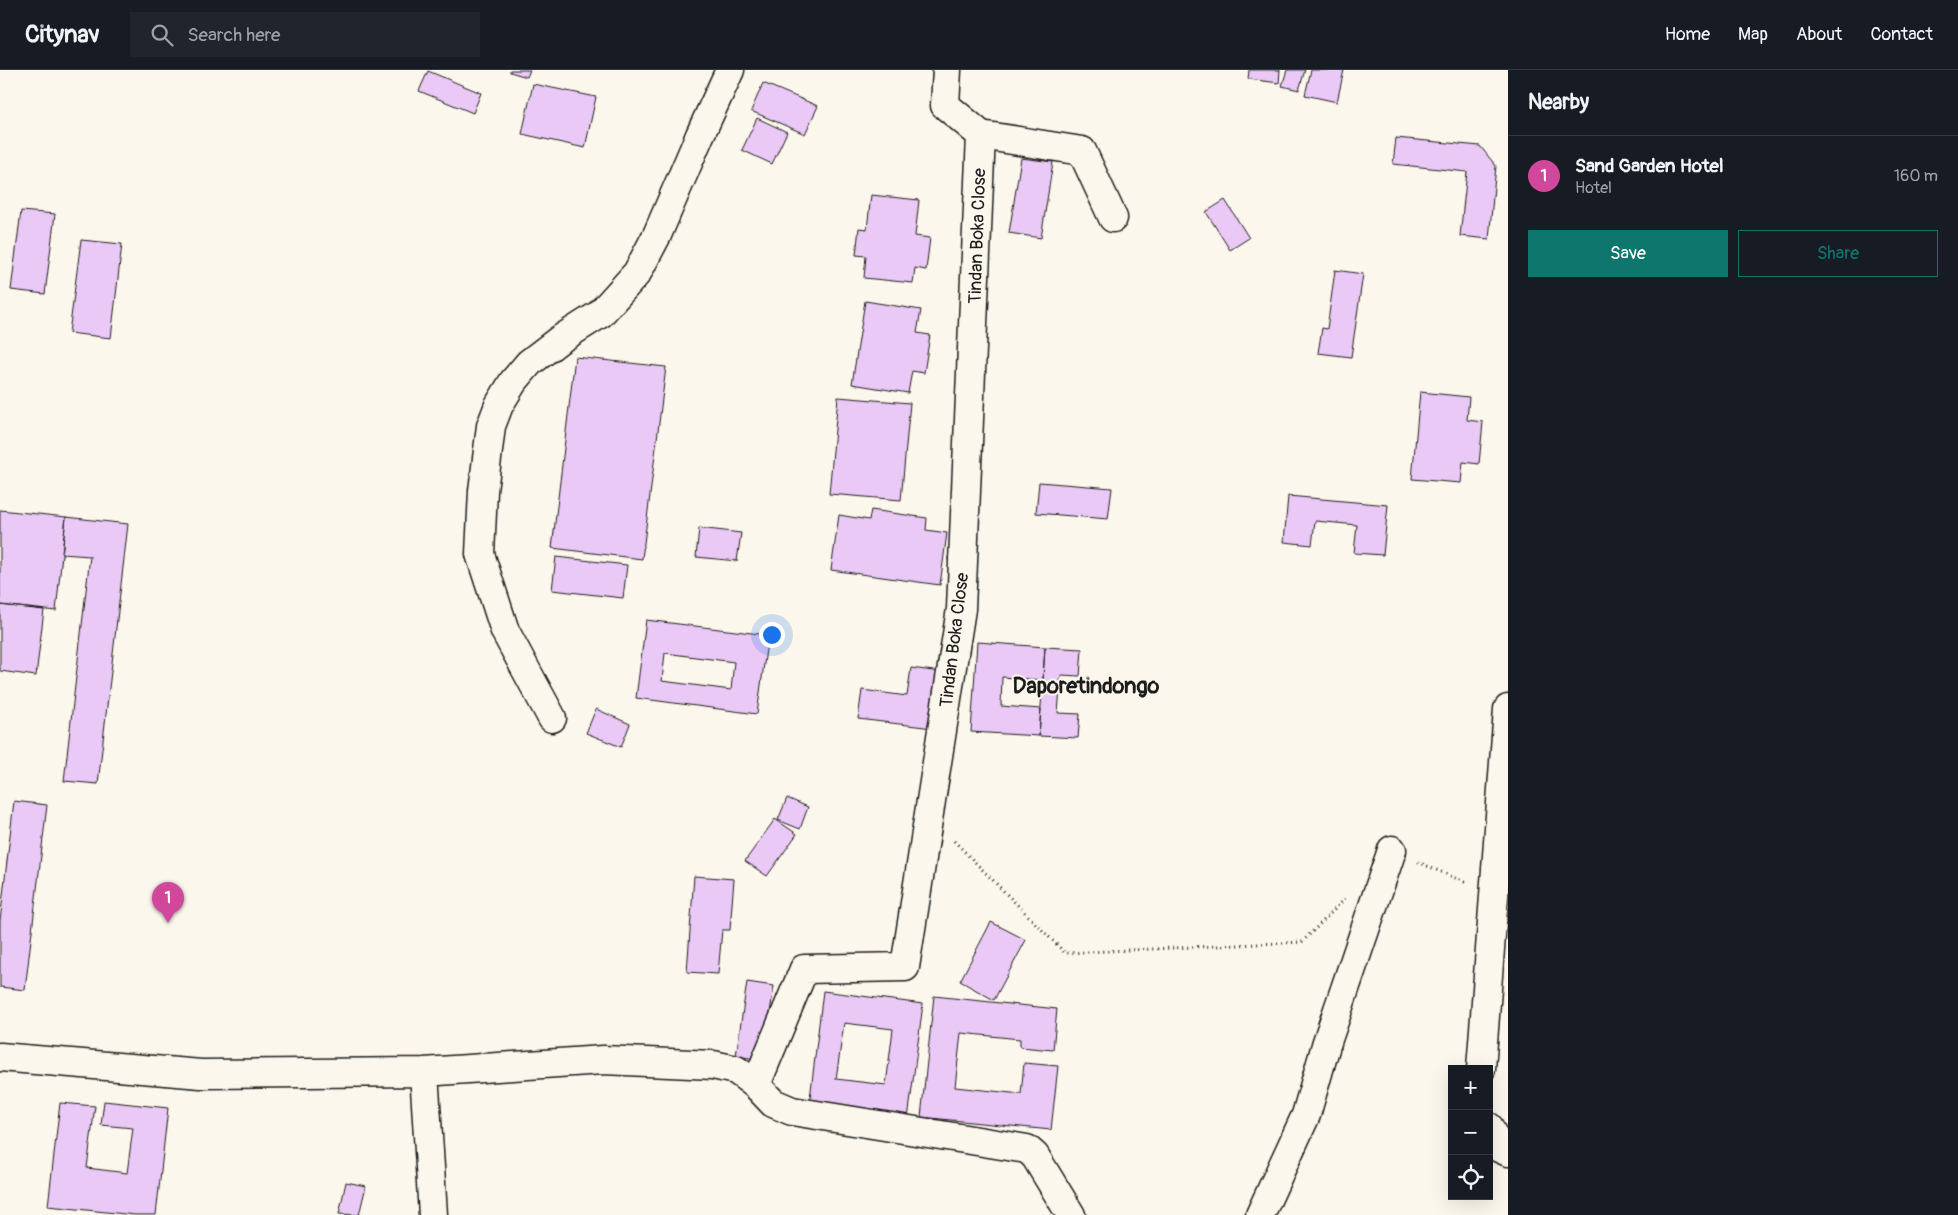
<!DOCTYPE html>
<meta charset="utf-8">
<style>
:root{--surface:#171b24;--page:#20242c;--text:#f1f3f6;--muted:#9ea1a6;--line:#363941;--accent:#0f766e}
body{margin:0;font-family:Pangolin,sans-serif;background:var(--page);color:var(--text)}
.controls{position:absolute;right:15px;bottom:15px;display:grid;overflow:hidden;border-radius:0px;box-shadow:0 5px 20px #0002}
.controls button{width:45px;height:45px;display:grid;place-items:center;padding:0;border:0;border-bottom:1px solid var(--line);background:var(--surface);color:var(--text);font:25px sans-serif}
.you{position:absolute;left:771px;top:564px;width:18px;height:18px;margin:-12px;border:4px solid #fff;border-radius:50%;background:#1a73e8;box-shadow:0 0 0 8px #1a73e833}
.badge{display:grid;place-items:center;width:32px;height:32px;border-radius:50%;background:var(--accent);color:#fff;font-size:16px;font-weight:700}
.pin{position:absolute;translate:-50% -41px;filter:drop-shadow(0 1px 2px #0008)}
.pin::after{content:'';position:absolute;top:26px;width:18px;height:15px;background:inherit;clip-path:polygon(0 0,100% 0,50% 100%)}
.list{margin:0;padding:0;list-style:none}
h2{display:flex;justify-content:space-between;align-items:center;height:65px;margin:0;padding:0 20px;font-size:21px}
h2 small{font-size:16px;font-weight:400;color:var(--muted)}
.list li{display:grid;grid-template-columns:32px 1fr auto;gap:15px;align-items:center;box-sizing:border-box;height:80px;padding:0 20px;border-top:1px solid var(--line)}
.list b{display:block;font-size:19px;white-space:nowrap}
.list p{margin:0;font-size:16px;white-space:nowrap;color:var(--muted)}
.list em{font-size:16px;font-style:normal;color:var(--muted)}
.actions{display:flex;gap:10px;padding:15px 20px}
.actions a{flex:1;padding:11px 0;border:1px solid var(--accent);border-radius:0px;text-align:center;font-size:18px;color:var(--accent)}
.actions .main{background:var(--accent);color:#fff}
.icon{flex:none;width:28px;height:28px;fill:none;stroke:currentColor;stroke-width:2;stroke-linecap:round;stroke-linejoin:round}
.map{position:relative;flex:none;width:1508px;height:1145px;overflow:hidden}
header{display:flex;align-items:center;gap:30px;box-sizing:border-box;height:70px;padding:0 25px;background:var(--surface);border-bottom:1px solid var(--line)}
header strong{font-size:24px}
nav{display:flex;gap:28px;margin-inline-start:auto;font-size:18px}
.search{width:350px;height:45px;background:var(--page);display:flex;align-items:center;gap:12px;box-sizing:border-box;padding:0 18px;border-radius:0px;color:var(--muted);font-size:19px}
main{display:flex}
aside{flex:1;background:var(--surface)}
.map>svg:first-child{display:block}
.building{fill:#eac9f6;stroke:#1c1c1c;fill-rule:evenodd}
.lines{fill:none;stroke-linecap:round;stroke-linejoin:round}
.street-casing{stroke:#1c1c1c;stroke-width:31}
.path{stroke:#1c1c1c;stroke-width:3;stroke-dasharray:1 4;stroke-linecap:butt}
.street{stroke:#fbf7ec;stroke-width:28}
.labels{text-anchor:middle;stroke-width:4;stroke-linejoin:round;paint-order:stroke}
.street-label{font-size:18px;fill:#1c1c1c;stroke:#fbf7ec}
.district-label{font-size:22px;font-weight:bold;fill:#1c1c1c;stroke:#fbf7ec}
</style>
<header>
<strong>Citynav</strong>
<div class="search"><svg class="icon" aria-label="search" viewBox="0 0 24 24"><circle cx="10" cy="10" r="6"/><path d="M15 15l6 6"/></svg>Search here</div>
<nav><a>Home</a><a>Map</a><a>About</a><a>Contact</a></nav>
</header>
<main>
<div class="map">
<svg width="1508" height="1145" viewBox="0 0 1508 1145">
<rect width="100%" height="100%" fill="#fbf7ec"/>
<filter id="ink" filterUnits="userSpaceOnUse"><feTurbulence type="fractalNoise" baseFrequency=".02" numOctaves="2"/><feDisplacementMap in="SourceGraphic" scale="10" xChannelSelector="R" yChannelSelector="G"/><feConvolveMatrix kernelMatrix="1 2 1 2 8 2 1 2 1" color-interpolation-filters="sRGB"/></filter>
<g filter="url(#ink)">
<path class="building" d="M510,0H530L527,7L510,2Z
M1249,0H1280L1279,13L1248,9Z
M1287,0H1305L1299,20L1282,16Z
M1311,0H1344L1337,32L1305,25Z
M428,1L481,23L473,43L419,21Z
M763,13L818,36L805,64L751,41Z
M533,14L596,27L585,78L522,64Z
M757,48L787,62L772,94L742,80Z
M1396,68L1480,76L1496,96L1489,169L1460,166L1467,102L1393,94Z
M1021,88L1053,92L1041,168L1009,163Z
M871,125L919,130L915,166L930,168L926,200L915,198L913,213L864,208L866,186L856,185L859,158L867,159Z
M1225,130L1249,168L1230,180L1206,142Z
M21,141L55,144L45,224L11,220Z
M81,170L122,174L111,268L69,263Z
M1335,200L1363,204L1351,287L1318,283L1322,258L1327,259Z
M865,231L921,240L917,263L930,265L924,303L912,301L908,323L852,314Z
M575,287L666,297L642,489L552,478Z
M1420,322L1469,327L1467,350L1483,352L1479,394L1463,392L1461,413L1412,409Z
M838,327L910,333L901,430L829,424Z
M1039,412L1112,418L1108,449L1036,443Z
M1288,426L1388,435L1383,485L1354,483L1357,455L1315,451L1312,475L1284,472Z
M0,440L66,447L56,541L0,535Z
M871,440L927,448L926,460L947,463L940,515L831,500L839,445L869,450Z
M66,447L128,454L98,714L64,711L90,486L62,484Z
M699,458L741,463L737,491L696,487Z
M556,487L627,495L623,528L552,520Z
M0,535L44,540L36,606L0,601Z
M646,550L768,565L757,644L636,628ZM665,583L734,592L731,620L662,611Z
M977,572L1045,577L1043,610L1002,607L1001,636L1041,639L1039,666L971,662Z
M1045,577L1082,579L1080,606L1061,605L1058,643L1080,644L1078,668L1039,666Z
M911,598L941,602L933,658L858,649L862,620L907,626Z
M596,639L630,654L621,677L586,663Z
M787,728L808,737L800,759L778,750Z
M14,731L47,735L25,920L0,917V851Z
M775,749L797,764L767,806L745,791Z
M694,806L734,809L730,860H722L718,904L687,902Z
M991,852L1026,870L994,930L960,911Z
M747,912L774,916L763,990L736,986Z
M823,921L923,934L908,1049L809,1037ZM844,953L893,959L886,1015L836,1009Z
M934,926L1057,939L1053,980L1020,977V969L961,963L955,1017L1021,1024L1024,993L1058,996L1051,1060L921,1047Z
M104,1031L168,1038L156,1145H135L48,1136L60,1033L95,1036L87,1098L127,1103L133,1058L101,1055Z
M346,1112L366,1116L359,1145L339,1144Z"/>
<g class="lines">
<g class="street-casing">
<path id="street" d="M981,65L1082,81L1113,148
M552,648L505,561L480,484L483,421L491,356L499,335L513,312L529,293L559,270L600,244L637,203L657,165L700,65L730,0
M0,987L201,1004L424,1002L603,990L713,995L736,1000L756,1015L773,1033L792,1041L1027,1079L1035,1086L1071,1145
M1481,999L1508,639
M424,1002L433,1145
M756,1015L804,899L905,897L961,539L981,65L945,35L947,0
M1489,1057L1499,1078L1508,1082
M1260,1145L1306,1045L1326,975L1392,780"/>
</g>
<path class="path" d="M954,771L1065,883L1302,872L1345,829
M1418,792L1467,813"/>
<use href="#street" class="street"/>
</g>
</g>
<g class="labels">
<g class="street-label">
<text transform="translate(977 166) rotate(-88)" y="6">Tindan Boka Close</text>
<text transform="translate(954 570) rotate(-83)" y="6">Tindan Boka Close</text>
</g>
<g class="district-label">
<text x="1086" y="623">Daporetindongo</text>
</g>
</g>
</svg>
<div class="controls">
<button>+</button>
<button>−</button>
<button><svg class="icon" aria-label="locate" viewBox="0 0 24 24"><circle cx="12" cy="12" r="6"/><path d="M12 2v4M12 18v4M2 12h4M18 12h4"/></svg></button>
</div>
<div class="you"></div>
<div class="pin badge" style="left:168px;top:853px;background:#d1479c">1</div>
</div>
<aside>
<h2>Nearby<small></small></h2>
<ul class="list">
<li><span class="badge" style="background:#d1479c">1</span><div><b>Sand Garden Hotel</b><p>Hotel</p></div><em>160 m</em></li>
</ul>
<div class="actions"><a class="main">Save</a><a>Share</a></div>
</aside>
</main>
